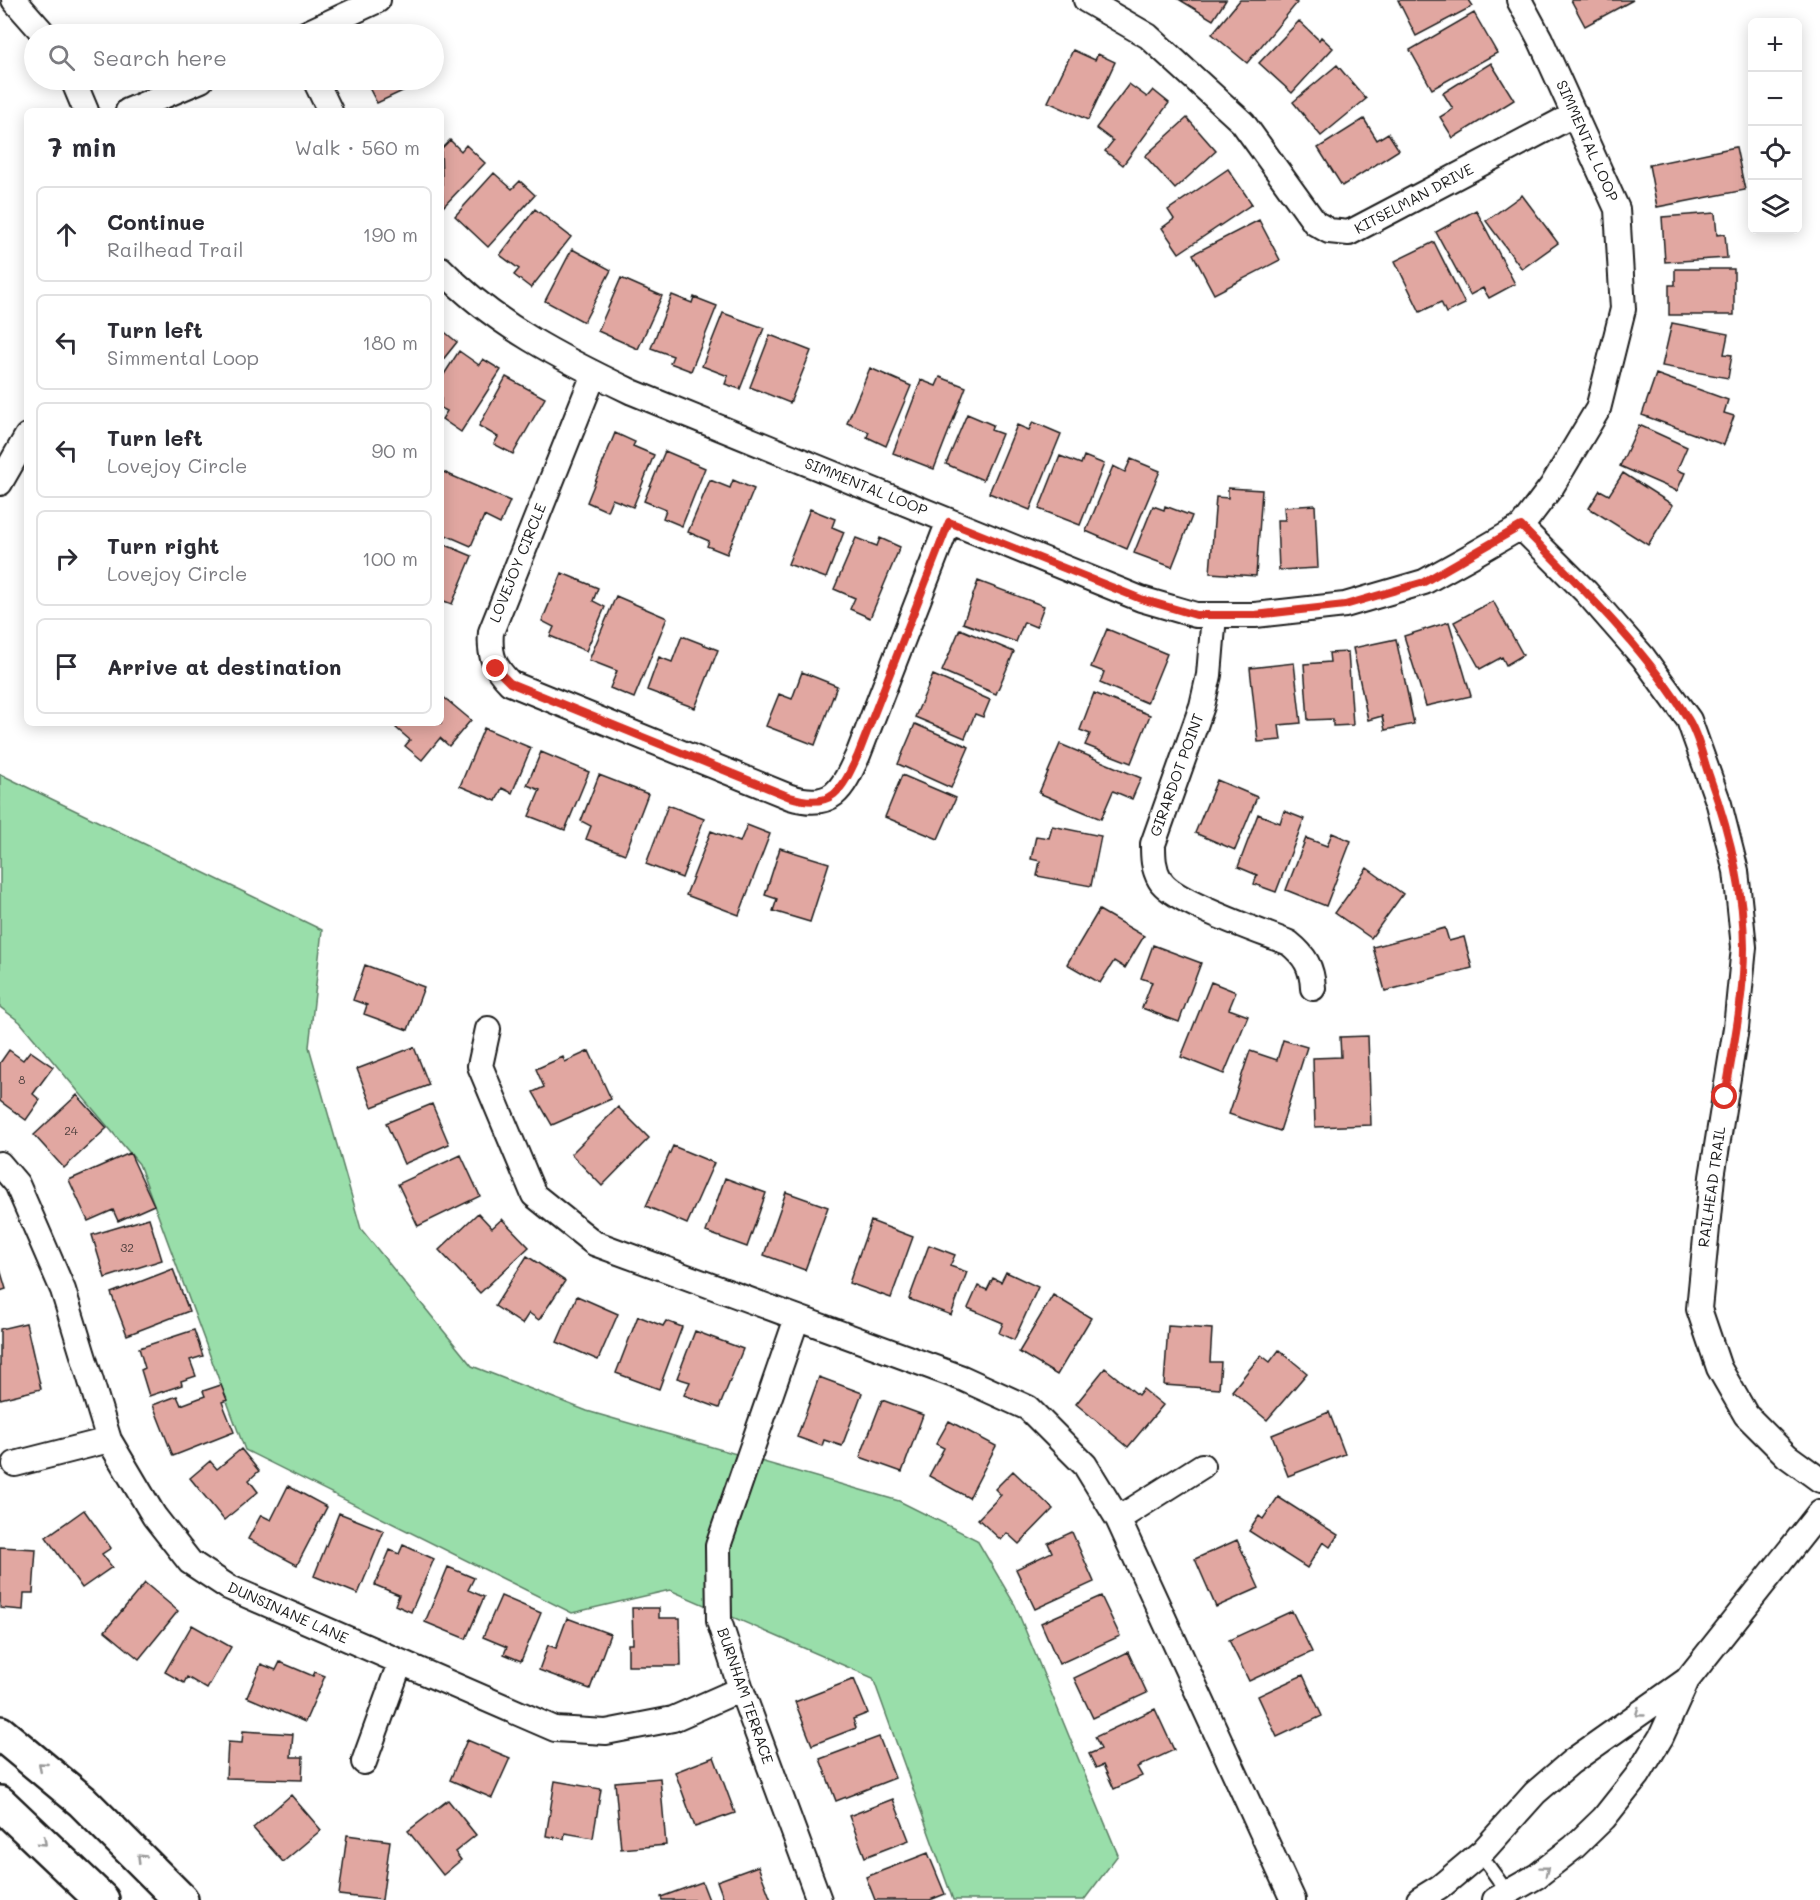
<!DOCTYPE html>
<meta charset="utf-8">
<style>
:root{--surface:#fff;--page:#f2f2f3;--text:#2b2b33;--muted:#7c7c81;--line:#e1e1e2}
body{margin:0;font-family:Mali,sans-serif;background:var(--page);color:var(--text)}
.controls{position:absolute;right:18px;top:18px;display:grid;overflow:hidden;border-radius:9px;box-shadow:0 3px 15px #0003}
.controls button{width:54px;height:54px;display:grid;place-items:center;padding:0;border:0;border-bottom:2px solid var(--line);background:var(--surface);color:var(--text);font:30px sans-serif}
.stop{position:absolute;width:18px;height:18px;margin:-14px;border:4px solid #d93025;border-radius:50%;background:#fff}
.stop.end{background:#d93025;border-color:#fff;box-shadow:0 2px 6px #0008}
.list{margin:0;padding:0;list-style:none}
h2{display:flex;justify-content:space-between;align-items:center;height:78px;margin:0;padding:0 24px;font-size:26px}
h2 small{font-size:20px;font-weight:400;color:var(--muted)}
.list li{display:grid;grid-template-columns:39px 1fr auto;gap:18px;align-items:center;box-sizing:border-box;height:96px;margin:0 12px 12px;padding:0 12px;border:2px solid var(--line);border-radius:9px}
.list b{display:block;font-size:22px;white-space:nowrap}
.list p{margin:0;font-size:20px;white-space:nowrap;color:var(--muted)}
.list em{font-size:20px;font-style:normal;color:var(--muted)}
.icon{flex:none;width:33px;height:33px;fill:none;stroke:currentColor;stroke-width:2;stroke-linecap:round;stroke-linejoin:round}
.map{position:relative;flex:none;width:1820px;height:1900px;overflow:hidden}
.search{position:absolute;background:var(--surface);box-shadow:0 3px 15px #0003;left:24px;top:24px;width:420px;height:66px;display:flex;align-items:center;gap:15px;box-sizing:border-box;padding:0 21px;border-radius:33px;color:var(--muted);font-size:22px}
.panel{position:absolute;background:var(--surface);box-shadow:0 3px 15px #0003;left:24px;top:108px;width:420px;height:618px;border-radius:9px}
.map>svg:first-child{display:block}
.green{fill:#99deaa;stroke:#5a7d63;stroke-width:1.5}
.building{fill:#e1a7a1;stroke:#1c1c1c;stroke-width:1.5}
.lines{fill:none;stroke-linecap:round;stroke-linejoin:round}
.service-casing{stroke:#1c1c1c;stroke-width:16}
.minor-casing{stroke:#1c1c1c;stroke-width:28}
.secondary-casing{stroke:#1c1c1c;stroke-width:38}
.service{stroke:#fff;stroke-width:12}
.minor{stroke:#fff;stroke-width:24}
.secondary{stroke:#fff;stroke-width:33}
.oneway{stroke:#999}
.route{stroke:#d93025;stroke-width:8}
.labels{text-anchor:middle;stroke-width:4.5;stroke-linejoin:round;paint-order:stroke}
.number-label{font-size:12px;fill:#4d3f3d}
.street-label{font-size:15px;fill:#1c1c1c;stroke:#fff}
</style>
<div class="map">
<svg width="1820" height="1900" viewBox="0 0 1820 1900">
<rect width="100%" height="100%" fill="#fff"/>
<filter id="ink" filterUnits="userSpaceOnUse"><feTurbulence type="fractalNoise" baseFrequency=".0167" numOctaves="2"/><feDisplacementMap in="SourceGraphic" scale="12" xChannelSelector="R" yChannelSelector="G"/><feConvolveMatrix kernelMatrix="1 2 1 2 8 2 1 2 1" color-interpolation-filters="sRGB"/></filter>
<g filter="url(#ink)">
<path class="green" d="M0,774L322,930L309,1047L361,1229L472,1366L587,1411L899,1501L977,1540L1015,1605L1118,1855L1084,1900H953L873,1678L670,1590L572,1613L245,1450L139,1164L20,1022L0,1007Z"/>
<path class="building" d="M1180,0H1226L1213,20Z
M1240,0H1293L1297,3L1247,63L1212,34Z
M1398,0H1469L1473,6L1416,36Z
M1571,0H1633L1585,26Z
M1474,13L1497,53L1432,89L1410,50Z
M1299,21L1319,40L1321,37L1333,48L1292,93L1259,63Z
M1073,50L1095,60L1098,54L1115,62L1088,120L1048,102Z
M1491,63L1514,100L1453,138L1440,117L1453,109L1443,93Z
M1337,65L1366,99L1321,136L1293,102Z
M365,80H426L377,103Z
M1129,84L1147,97L1153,90L1169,103L1123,165L1105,151L1113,141L1096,128Z
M1187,118L1216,151L1175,189L1145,156Z
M1364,119L1377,140L1388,133L1399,150L1342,186L1318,148Z
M450,140L461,151L466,145L485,163L443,207L441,149Z
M1736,147L1745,190L1657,207L1649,165Z
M1228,169L1252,204L1179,253L1162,228L1174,219L1168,210Z
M494,173L512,189L520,181L535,195L488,247L455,216Z
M1522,195L1558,243L1522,269L1486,221Z
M535,209L571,237L531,288L514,275L519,269L500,255Z
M1476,210L1515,284L1489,298L1483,288L1470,295L1436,232Z
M1715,213L1717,235L1725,234L1727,258L1665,262L1662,217Z
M1259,220L1280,260L1214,294L1193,254Z
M1434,242L1465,304L1446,313L1441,302L1420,312L1395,261Z
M572,249L611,270L584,322L545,301Z
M1675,269H1734V315H1669V285H1675Z
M621,278L662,296L638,349L598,331Z
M672,295L692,303L694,297L717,306L691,371L670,363L673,356L651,348Z
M723,313L764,328L740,389L725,384L728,376L702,366Z
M1672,323L1728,334L1724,354L1732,355L1728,378L1662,366Z
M441,329L457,342L441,362Z
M770,335L811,351L790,403L750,387Z
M459,351L479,365L483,359L501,370L461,432L442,419L447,411L441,408V379Z
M870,368L911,386L886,446L867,437L869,432L847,423Z
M1656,374L1728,400L1724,413L1734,416L1724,445L1642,415Z
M506,377L545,398L513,454L494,444L498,437L479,426Z
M940,377L966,387L934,469L893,453L921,380L936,386Z
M967,414L993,425L991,430L1002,434L983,480L946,464Z
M1033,422L1061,434L1030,510L989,493L1017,425L1029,430Z
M1639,425L1687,447L1677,470L1685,473L1677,491L1620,466Z
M615,433L635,442L633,446L654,455L633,507L612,499L607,511L587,502Z
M665,451L705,468L682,526L663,518L666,510L644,501Z
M1060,456L1081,464L1084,456L1104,464L1080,525L1039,509Z
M1131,459L1160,471L1127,549L1086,531L1113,466L1125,472Z
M441,471L510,501L500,524L484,516L471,546L441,533Z
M1623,473L1673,505L1648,545L1589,508L1600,490L1609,495Z
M710,480L730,488L733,480L754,489L727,554L707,546L709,541L688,532Z
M1228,488L1262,490L1256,576L1210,573L1216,497L1228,498Z
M1315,505L1318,568L1279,570L1277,520H1285L1284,507Z
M1153,506L1164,510L1165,506L1192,516L1172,567L1134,553Z
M810,509L835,519L832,527L844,532L826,578L788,564Z
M856,538L877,546L880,538L900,547L870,618L850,609L855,598L834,589Z
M441,543L472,556L452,604L441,600Z
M562,573L598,588L593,601L605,607L586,651L550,636L554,627L542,621Z
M978,581L1044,606L1036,627L1024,622L1016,642L963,623Z
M616,596L667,618L634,698L610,688L617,671L589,660Z
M1493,601L1523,655L1506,665L1502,657L1480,669L1454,622Z
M1449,622L1471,696L1426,706L1404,636Z
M960,629L1014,652L996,694L942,671Z
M1107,629L1167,654L1147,703L1100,683L1104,672L1091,667Z
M682,636L718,650L695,708L647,690L659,657L672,662Z
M1396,639L1414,724L1385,730L1382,716L1368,720L1353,648Z
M1348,652L1353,725L1333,726V719L1308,720L1304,664L1330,662L1329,653Z
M1294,663L1301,723L1279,725L1281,740L1258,742L1250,668Z
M802,672L837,686L815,745L766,726L779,694L792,699Z
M933,675L990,700L983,717L975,714L965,738L915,717Z
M1094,693L1150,715L1131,763L1085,745L1090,734L1080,730Z
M441,695L471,720L449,746L440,738L422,760L405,746L410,740L396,728L400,723H441Z
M915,724L969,747L951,788L898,764Z
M484,728L531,748L512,793L502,788L496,801L460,786Z
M1060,744L1141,778L1132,799L1113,791L1101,819L1039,793Z
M541,752L589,772L565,830L529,816L540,790L527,785Z
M599,775L648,794L625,854L586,839L591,826L581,821Z
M902,775L956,798L938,839L885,817Z
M1217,780L1257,797L1235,850L1195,833Z
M668,805L704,819L682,878L646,864Z
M1284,811L1304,819L1276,892L1254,884L1257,875L1238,867L1258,814L1280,823Z
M747,825L770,834L739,915L686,895L711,831L740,842Z
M1052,826L1101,836L1091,886L1037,876L1040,861L1031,859L1036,836L1049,838Z
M1332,833L1351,841L1326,906L1286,890L1306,838L1327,846Z
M780,848L829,863L810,922L773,911L777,899L765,895Z
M1367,868L1403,894L1371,938L1335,913Z
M1099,910L1144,936L1125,968L1114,961L1100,983L1067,964Z
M1445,928L1449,941L1464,937L1472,968L1385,991L1373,947Z
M1153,945L1201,963L1179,1022L1142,1008L1152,982L1141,978Z
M365,965L424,987L408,1030L364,1014L367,1005L353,1000Z
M1211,982L1236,992L1229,1009L1248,1016L1224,1074L1181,1057Z
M1368,1036L1371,1125L1315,1127L1313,1058L1341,1057L1340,1037Z
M1283,1040L1307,1047L1280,1131L1229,1114L1250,1051L1277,1060Z
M414,1047L429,1085L372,1107L357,1069Z
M9,1050L23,1060L30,1051L53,1067L33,1094L40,1100L26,1120L0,1101V1063Z
M589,1051L611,1099L552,1125L533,1092L544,1087L536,1069L563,1057L565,1062Z
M77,1095L107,1128L64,1168L34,1135Z
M432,1104L449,1144L404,1164L386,1123Z
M618,1107L649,1138L602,1186L571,1154Z
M673,1146L714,1163L687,1224L646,1206Z
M130,1153L154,1205L118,1221L113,1210L88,1221L69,1180Z
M461,1155L480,1196L418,1226L398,1184Z
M725,1178L766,1193L747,1247L706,1232Z
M786,1192L828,1207L805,1270L764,1255Z
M478,1213L492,1228L502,1219L529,1247L480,1293L439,1250Z
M149,1218L162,1260L105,1278L92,1235Z
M871,1221L913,1237L891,1298L849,1283Z
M929,1245L955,1255L950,1266L967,1272L951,1315L909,1299Z
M527,1256L565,1281L539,1320L529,1313L522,1324L495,1306Z
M0,1269L6,1289L0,1291Z
M173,1269L189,1311L127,1335L111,1293Z
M1006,1272L1038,1287L1014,1340L999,1333L1003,1323L968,1308L978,1286L987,1290L993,1278L1001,1282Z
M1053,1295L1091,1318L1057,1375L1019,1352Z
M577,1296L618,1314L598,1360L557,1342Z
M638,1316L663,1326L666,1321L682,1327L659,1389L616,1373Z
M26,1323L41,1389L0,1399V1329Z
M1168,1326L1212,1329L1210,1362H1221L1219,1389L1164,1385Z
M194,1330L203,1356L190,1360L196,1376L181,1381L182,1385L149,1396L141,1370L145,1368L139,1348Z
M695,1331L743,1349L719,1408L684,1395L690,1382L677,1378Z
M1279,1350L1307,1373L1267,1420L1232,1391L1261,1355L1270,1362Z
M1105,1368L1138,1395L1143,1389L1163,1405L1128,1447L1076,1404Z
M819,1377L862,1393L842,1446L824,1440L822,1446L797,1437Z
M221,1385L227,1400L222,1402L234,1432L173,1456L153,1405L177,1396L181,1405L205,1396L203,1391Z
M882,1400L923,1415L902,1472L860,1457Z
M1329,1412L1345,1454L1288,1476L1272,1435Z
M949,1421L996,1446L969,1498L929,1476L944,1448L936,1444Z
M241,1449L259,1471L249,1480L258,1492L224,1520L190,1478L210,1461L217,1469Z
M1013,1471L1053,1509L1019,1544L1007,1533L1001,1540L978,1519L1001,1495L995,1489Z
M288,1486L327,1507L297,1565L248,1539L261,1515L271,1520Z
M1278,1497L1338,1535L1330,1547L1323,1542L1307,1568L1249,1531L1259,1516L1263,1519Z
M84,1510L111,1548L102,1554L112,1567L82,1588L46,1537Z
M339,1513L384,1531L358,1594L314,1576Z
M1072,1532L1094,1582L1035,1609L1016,1569L1052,1552L1048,1543Z
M1237,1540L1259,1588L1216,1607L1195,1559Z
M403,1545L434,1559L411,1612L395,1605L399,1595L375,1585L390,1550L399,1554Z
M0,1547L36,1549L33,1593H24L23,1610L0,1608Z
M448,1567L474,1578L468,1590L484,1597L466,1639L425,1622Z
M145,1583L178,1611L139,1659L105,1631Z
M501,1596L541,1613L521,1661L504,1654L507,1647L483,1637Z
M1101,1596L1120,1636L1059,1664L1041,1623Z
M632,1608H659V1618H680L681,1666H628V1644H633Z
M1292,1611L1312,1652L1249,1681L1229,1640Z
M567,1618L610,1634L590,1689L539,1670L548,1645L556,1648Z
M192,1625L231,1647L207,1689L187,1677L184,1683L165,1672Z
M1128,1652L1147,1693L1093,1718L1074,1678Z
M280,1662L313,1676L315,1672L325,1676L305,1722L247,1697L261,1664L276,1670Z
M1303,1675L1322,1716L1277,1737L1258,1696Z
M854,1679L868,1713L853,1719L856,1728L812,1745L795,1702Z
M1155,1709L1174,1750L1137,1767L1142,1776L1114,1789L1103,1765L1096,1768L1089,1754L1101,1749L1095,1737Z
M243,1731L293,1734L291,1757H303L302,1780L226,1778L228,1742L242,1743Z
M879,1737L895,1778L836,1801L820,1759Z
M467,1740L510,1758L492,1798L450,1780Z
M714,1757L735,1813L695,1827L675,1772Z
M660,1778L666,1845L621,1849L615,1782Z
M555,1781L601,1789L593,1838L565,1833L564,1839L546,1836Z
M291,1795L321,1830L283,1862L253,1828Z
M893,1799L909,1840L865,1857L849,1816Z
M448,1800L476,1835L455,1852L461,1860L443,1875L408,1831Z
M347,1835L390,1841L382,1900L339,1895Z
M928,1853L945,1894L930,1900H875L866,1877Z
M758,1866L771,1900H724L717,1881Z
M702,1882L709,1900H662L661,1897Z"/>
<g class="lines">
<g class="service-casing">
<path id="service" d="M1480,1854L1508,1893"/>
</g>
<g class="minor-casing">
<path id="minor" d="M14,0L44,34
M1086,0L1148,36L1243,123L1315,223L1329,231L1349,233L1575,114
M305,34L378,0
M73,80L86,111
M315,80L330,111
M128,111L201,80
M441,269C495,325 563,359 632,392L1141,599L1196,615H1255L1345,605L1424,582L1471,556L1521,527L1552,486L1598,409L1623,309L1617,209L1540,39L1519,0
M594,374L491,632C489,655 494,667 510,683L790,797C833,810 842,790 858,755L949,521
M0,483L27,436
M1521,527L1586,592L1643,657L1689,720L1719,804L1736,871L1744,947L1736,1028L1712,1177L1699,1309L1719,1368L1746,1415L1787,1456L1820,1480
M1214,615L1209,675L1202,706L1153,844C1153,856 1153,868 1160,880C1172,902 1262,932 1289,943C1305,956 1312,967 1313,988
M488,1029L480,1066L534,1195L594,1243L962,1378L1028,1408L1085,1465L1118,1519L1293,1900
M0,1164L17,1184L63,1290L109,1440L154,1516L190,1562L228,1587L555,1729L606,1732L673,1719L741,1689
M797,1318L718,1546L719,1621L741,1689L819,1900
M15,1464L109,1440
M1118,1519L1202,1466
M364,1762L400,1663
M1419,1900L1440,1887L1483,1851L1535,1793L1571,1762L1687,1680
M1495,1900L1537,1876L1574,1847L1604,1818L1638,1775L1661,1737L1687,1680L1820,1512"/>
</g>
<g class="secondary-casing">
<path id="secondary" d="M0,1733L82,1801L181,1900
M0,1803L102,1900"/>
</g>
<use href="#service" class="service"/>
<use href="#minor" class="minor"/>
<use href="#secondary" class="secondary"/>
</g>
<defs><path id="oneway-chevron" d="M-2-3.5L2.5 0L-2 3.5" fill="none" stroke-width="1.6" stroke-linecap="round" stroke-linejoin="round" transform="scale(1.5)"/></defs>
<g class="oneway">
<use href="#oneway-chevron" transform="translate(1639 1713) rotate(144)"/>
<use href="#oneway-chevron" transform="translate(42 1766) rotate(-139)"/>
<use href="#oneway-chevron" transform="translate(43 1842) rotate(43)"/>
<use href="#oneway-chevron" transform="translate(141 1858) rotate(-135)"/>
<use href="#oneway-chevron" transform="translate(1545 1870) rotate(-37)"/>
</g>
</g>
<g class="lines" filter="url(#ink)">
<path class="route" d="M496,669L510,683L790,797C833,810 842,790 858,755L949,522L1141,599L1196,615H1255L1345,605L1424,582L1521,526C1578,584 1646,649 1688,719C1699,736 1703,760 1710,778C1729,831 1744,891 1744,948C1744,997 1733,1048 1725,1097"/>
</g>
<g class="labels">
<g class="number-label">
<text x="22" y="1084">8</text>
<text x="71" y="1135">24</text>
<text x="127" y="1252">32</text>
</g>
<g class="street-label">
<text transform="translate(1587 141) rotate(66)" y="5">SIMMENTAL LOOP</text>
<text transform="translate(1414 199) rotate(-28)" y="5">KITSELMAN DRIVE</text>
<text transform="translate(866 487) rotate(22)" y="5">SIMMENTAL LOOP</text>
<text transform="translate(518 563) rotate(-68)" y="5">LOVEJOY CIRCLE</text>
<text transform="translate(1177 775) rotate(-70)" y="5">GIRARDOT POINT</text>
<text transform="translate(1712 1187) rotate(-82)" y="5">RAILHEAD TRAIL</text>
<text transform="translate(288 1613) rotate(24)" y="5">DUNSINANE LANE</text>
<text transform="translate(745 1696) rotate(71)" y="5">BURNHAM TERRACE</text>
</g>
</g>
</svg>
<div class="controls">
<button>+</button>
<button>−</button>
<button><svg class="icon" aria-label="locate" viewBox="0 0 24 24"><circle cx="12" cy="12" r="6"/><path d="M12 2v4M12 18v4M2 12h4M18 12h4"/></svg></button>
<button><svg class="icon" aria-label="layers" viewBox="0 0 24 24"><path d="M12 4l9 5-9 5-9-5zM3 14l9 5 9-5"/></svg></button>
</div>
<div class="stop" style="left:1725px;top:1097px"></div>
<div class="stop end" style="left:496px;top:669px"></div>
<div class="search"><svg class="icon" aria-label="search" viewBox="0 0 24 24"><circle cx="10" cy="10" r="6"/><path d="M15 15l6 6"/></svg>Search here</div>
<section class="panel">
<h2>7 min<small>Walk · 560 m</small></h2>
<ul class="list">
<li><svg class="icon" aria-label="ahead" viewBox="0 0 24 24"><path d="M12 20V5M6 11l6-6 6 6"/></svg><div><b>Continue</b><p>Railhead Trail</p></div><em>190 m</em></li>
<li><svg class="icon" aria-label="left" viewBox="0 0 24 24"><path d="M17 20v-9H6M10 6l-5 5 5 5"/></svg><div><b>Turn left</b><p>Simmental Loop</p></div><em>180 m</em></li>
<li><svg class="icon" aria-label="left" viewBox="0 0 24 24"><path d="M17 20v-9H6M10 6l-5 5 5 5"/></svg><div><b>Turn left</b><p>Lovejoy Circle</p></div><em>90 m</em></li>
<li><svg class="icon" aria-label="right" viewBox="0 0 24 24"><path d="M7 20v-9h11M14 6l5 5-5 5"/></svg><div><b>Turn right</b><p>Lovejoy Circle</p></div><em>100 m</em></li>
<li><svg class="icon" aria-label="arrive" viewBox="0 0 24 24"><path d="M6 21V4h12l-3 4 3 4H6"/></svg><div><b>Arrive at destination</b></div></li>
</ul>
</section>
</div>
